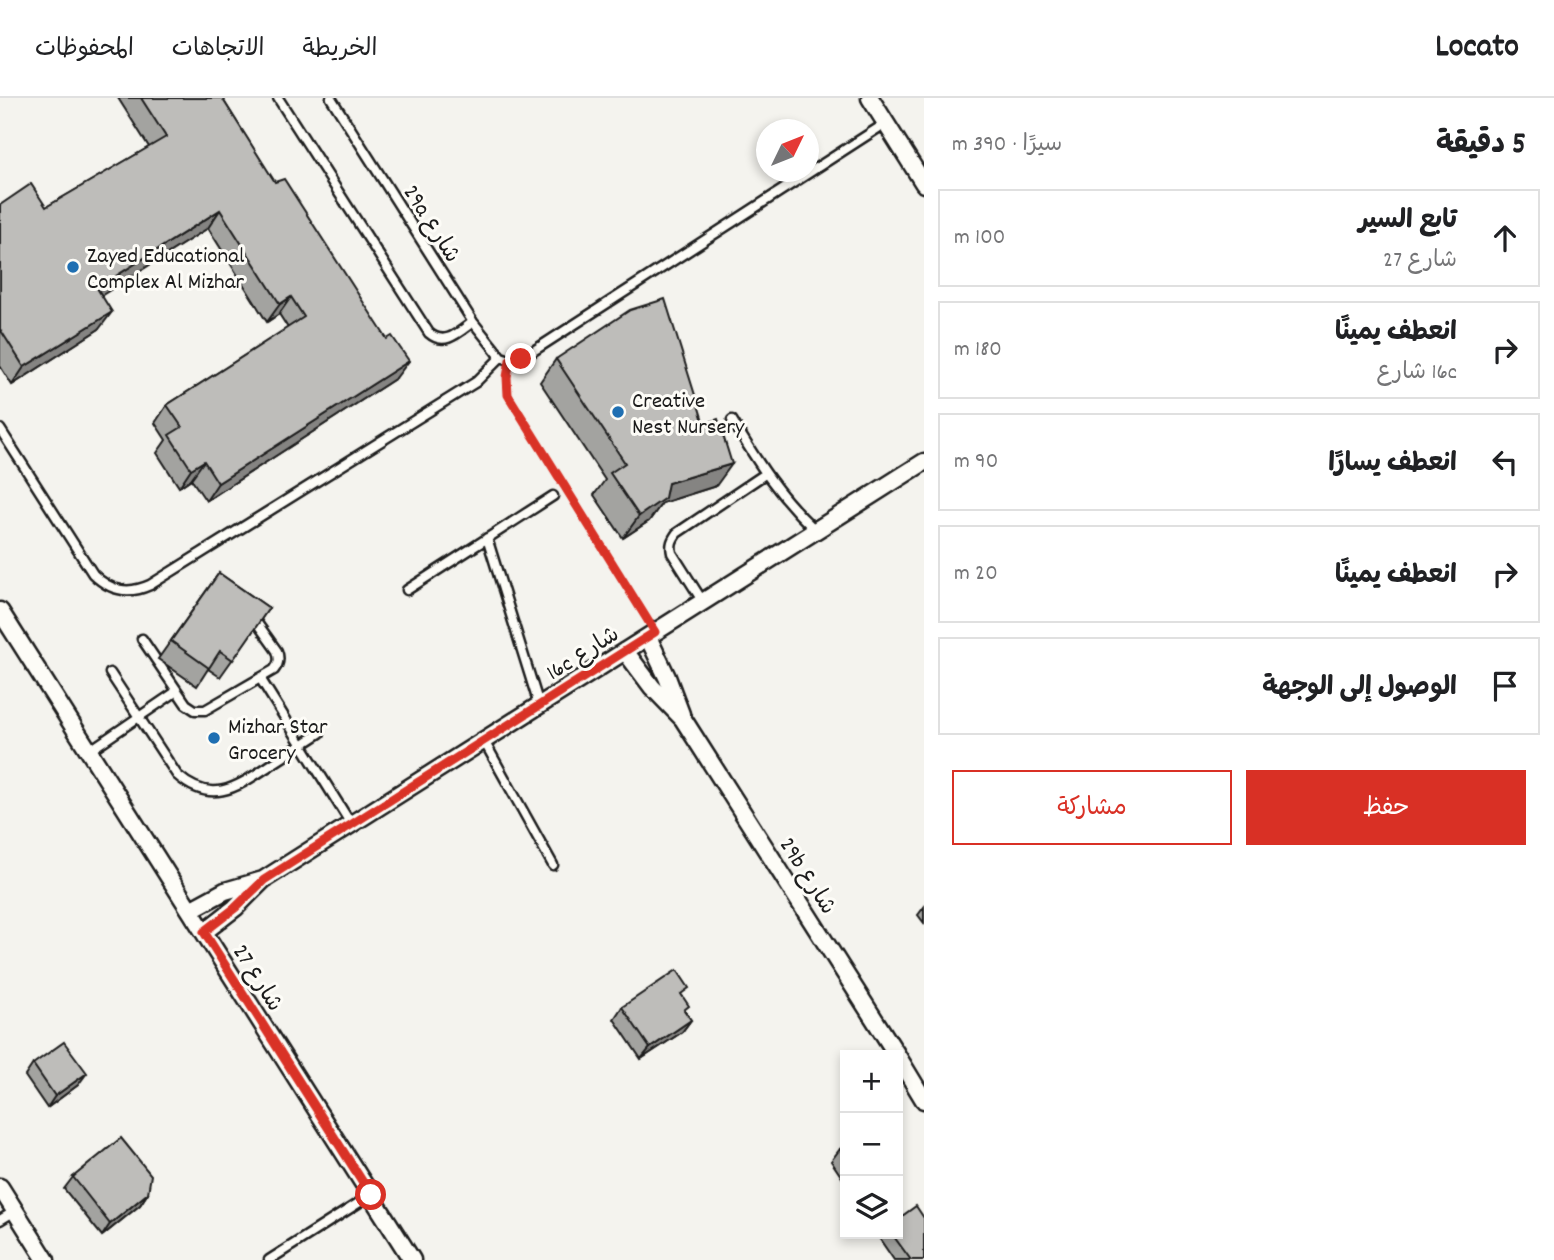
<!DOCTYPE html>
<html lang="ar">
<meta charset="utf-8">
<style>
:root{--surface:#fff;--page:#f2f2f2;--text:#202124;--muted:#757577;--line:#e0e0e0;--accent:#d93025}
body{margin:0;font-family:Dekko,"Playpen Sans Arabic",sans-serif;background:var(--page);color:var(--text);direction:rtl}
.controls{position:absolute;right:21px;bottom:21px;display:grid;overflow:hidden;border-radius:0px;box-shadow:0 4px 10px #0003}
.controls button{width:63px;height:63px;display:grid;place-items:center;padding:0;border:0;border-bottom:2px solid var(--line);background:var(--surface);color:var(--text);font:35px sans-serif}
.compass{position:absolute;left:756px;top:21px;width:63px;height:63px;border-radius:50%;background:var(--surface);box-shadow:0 4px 10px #0003;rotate:47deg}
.stop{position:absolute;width:21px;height:21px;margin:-16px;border:5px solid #d93025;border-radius:50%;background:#fff}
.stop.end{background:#d93025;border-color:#fff;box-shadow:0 2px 7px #0008}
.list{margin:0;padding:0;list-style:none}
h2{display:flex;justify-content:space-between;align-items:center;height:91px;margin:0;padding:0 28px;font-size:30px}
h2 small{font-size:23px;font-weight:400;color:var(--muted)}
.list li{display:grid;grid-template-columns:46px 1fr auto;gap:21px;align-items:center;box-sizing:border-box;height:98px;margin:0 14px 14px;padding:0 14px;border:2px solid var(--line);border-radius:0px}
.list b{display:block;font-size:26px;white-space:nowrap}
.list p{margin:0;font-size:23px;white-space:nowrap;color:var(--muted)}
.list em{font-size:23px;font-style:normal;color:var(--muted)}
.actions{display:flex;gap:14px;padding:21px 28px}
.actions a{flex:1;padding:16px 0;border:2px solid var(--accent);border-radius:0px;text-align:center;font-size:24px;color:var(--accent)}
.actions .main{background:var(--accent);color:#fff}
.icon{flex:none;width:38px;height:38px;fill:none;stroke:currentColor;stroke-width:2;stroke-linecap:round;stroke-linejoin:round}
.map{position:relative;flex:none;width:924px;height:1162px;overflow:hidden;direction:ltr}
header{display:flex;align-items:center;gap:42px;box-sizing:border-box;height:98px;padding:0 35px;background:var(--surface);border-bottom:2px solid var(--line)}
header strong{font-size:33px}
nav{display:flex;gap:38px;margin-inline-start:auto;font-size:24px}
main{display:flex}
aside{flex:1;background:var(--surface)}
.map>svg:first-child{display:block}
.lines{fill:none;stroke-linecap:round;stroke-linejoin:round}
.service-casing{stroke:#1c1c1c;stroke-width:13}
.minor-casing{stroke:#1c1c1c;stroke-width:21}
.path{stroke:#1c1c1c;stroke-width:3.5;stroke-dasharray:5 5;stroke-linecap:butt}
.service{stroke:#fdfcf7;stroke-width:8}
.minor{stroke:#fdfcf7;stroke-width:16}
.wall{fill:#a3a3a0;stroke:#1c1c1c;stroke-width:2}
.shaded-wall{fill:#858482;stroke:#1c1c1c;stroke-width:2}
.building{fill:#bebdba;stroke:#1c1c1c;stroke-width:2}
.route{stroke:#d93025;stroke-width:9}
.poi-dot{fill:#1f6fb2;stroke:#fdfcf7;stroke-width:2.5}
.labels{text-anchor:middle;stroke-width:6;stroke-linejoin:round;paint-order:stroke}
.street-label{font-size:23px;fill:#1c1c1c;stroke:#fdfcf7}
.poi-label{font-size:23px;fill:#1c1c1c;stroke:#fdfcf7;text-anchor:start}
</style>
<header>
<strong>Locato</strong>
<nav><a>الخريطة</a><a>الاتجاهات</a><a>المحفوظات</a></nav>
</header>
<main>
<aside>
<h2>5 دقيقة<small>سيرًا · 390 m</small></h2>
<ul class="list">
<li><svg class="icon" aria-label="ahead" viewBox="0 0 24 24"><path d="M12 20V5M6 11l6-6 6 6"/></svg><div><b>تابع السير</b><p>شارع 27</p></div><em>100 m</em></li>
<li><svg class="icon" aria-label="right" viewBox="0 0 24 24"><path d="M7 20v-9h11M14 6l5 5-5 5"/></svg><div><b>انعطف يمينًا</b><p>16c شارع</p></div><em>180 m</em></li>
<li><svg class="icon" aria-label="left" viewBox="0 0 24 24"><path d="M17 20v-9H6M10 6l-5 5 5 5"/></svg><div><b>انعطف يسارًا</b></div><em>90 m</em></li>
<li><svg class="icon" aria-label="right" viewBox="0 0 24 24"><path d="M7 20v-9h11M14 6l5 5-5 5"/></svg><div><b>انعطف يمينًا</b></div><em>20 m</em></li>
<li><svg class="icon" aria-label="arrive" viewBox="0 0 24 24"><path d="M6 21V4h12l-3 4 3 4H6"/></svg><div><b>الوصول إلى الوجهة</b></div></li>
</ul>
<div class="actions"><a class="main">حفظ</a><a>مشاركة</a></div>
</aside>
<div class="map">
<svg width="924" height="1162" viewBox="0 0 924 1162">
<rect width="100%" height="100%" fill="#f4f3ee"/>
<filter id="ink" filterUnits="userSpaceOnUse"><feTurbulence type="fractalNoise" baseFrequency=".0143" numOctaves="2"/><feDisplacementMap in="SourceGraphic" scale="14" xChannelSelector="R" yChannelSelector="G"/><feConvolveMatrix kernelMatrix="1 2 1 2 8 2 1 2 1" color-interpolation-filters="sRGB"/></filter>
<g filter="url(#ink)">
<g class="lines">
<g class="service-casing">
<path id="service" d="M278,0L429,235C445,249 459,234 473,224
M331,0L473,224L501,259L510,262L521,261L886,25
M732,322C758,365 778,397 815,432
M0,331L93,476C110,493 128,497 150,487L476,284L501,259
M487,440L539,607
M407,492L553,398
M703,504L672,455C670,446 672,442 677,435L765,376
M142,541L186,606L195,612H205L274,572C279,566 280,561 277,553L252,518
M110,575L177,677C212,708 237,689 269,668C286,657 303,646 320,635
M260,580L351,726
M484,643L553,767
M89,653L177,593
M0,1122L15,1113
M269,1162L371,1097"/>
</g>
<g class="minor-casing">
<path id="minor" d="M870,0L924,86
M0,513L412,1162
M648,539L667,579L681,616
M625,553L652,589L683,621L897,957
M190,812L225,793L263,782
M204,834L235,810L263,782L924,364
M898,959L924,1002
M0,1089L46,1162"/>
</g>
<path class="path" d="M508,274V292L511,301L647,521"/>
<use href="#service" class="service"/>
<use href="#minor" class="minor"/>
</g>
<path class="wall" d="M118,0H222L396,280L206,403L191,381L179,389L157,355L166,342L155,325L167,307L288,230L279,216L267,224L208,130L101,197L99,231L12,287L0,268V107L46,109L149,49Z
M556,261L716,388L662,405L649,423L623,440L594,397L605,382L540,284Z
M219,475L269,510L220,579L208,571L197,588L158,561Z
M924,809V825L918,817Z
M683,899L685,914L691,922L682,934L641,961L614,921L622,909Z
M33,966L78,987L47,1010L25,978Z
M845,1047V1084L831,1063L840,1051Z
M73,1079L148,1095L140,1107L102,1138L64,1091Z
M882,1136H898L924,1162H894L879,1140Z"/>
<path class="shaded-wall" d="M220,112L208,130L85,208L97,190Z
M291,199L279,216L267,224L280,206Z
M112,214L99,231L12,287L24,269Z
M409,263L396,280L206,403L218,385Z
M204,363L191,381L179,389L191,371Z
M732,366L716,388L662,405L649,423L623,440L639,418L668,385Z
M691,922L682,934L641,961L650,950Z
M87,975L78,987L47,1010L55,998Z
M148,1095L140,1107L102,1138L110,1126Z"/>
<path class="building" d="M141,0H222L275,84L284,81L387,241L392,238L409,263L218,385L204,363L191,371L169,337L182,329L167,307L304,219L291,199L280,206L220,112L97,190L112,214L24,269L0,231V107L31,86L46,109L166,39Z
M665,201L704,326L718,321L732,366L668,385L665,400L639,418L610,375L625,365L556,261L630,212Z
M219,475L269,510L233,562L220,553L209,570L171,543Z
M677,872L689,890L681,896L689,908L684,912L691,922L650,950L622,909Z
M64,944L87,975L55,998L33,966Z
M121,1040L151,1077L148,1095L110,1126L73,1079Z
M845,1047V1059L840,1051Z
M898,1072L902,1078L898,1080Z
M916,1108L924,1120V1162H911L892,1136H898V1121Z"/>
</g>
<g class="lines" filter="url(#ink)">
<path class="route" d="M371,1097L204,834L235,810L264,782L655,534L508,297L507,279L510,262L521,261"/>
</g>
<g class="poi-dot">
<circle cx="73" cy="169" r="7"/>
<circle cx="618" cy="314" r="7"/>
<circle cx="214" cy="640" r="7"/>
</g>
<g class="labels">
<g class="street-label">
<text transform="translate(433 125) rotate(58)" y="8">29a شارع</text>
<text transform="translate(582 554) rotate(-32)" y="8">16c شارع</text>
<text transform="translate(809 777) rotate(58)" y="8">29b شارع</text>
<text transform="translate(259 879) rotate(58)" y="8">شارع 27</text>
</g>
<g class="poi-label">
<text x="87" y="164">Zayed Educational<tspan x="87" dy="26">Complex Al Mizhar</tspan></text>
<text x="632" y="309">Creative<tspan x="632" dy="26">Nest Nursery</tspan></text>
<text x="228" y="635">Mizhar Star<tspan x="228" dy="26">Grocery</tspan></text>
</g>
</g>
</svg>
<div class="controls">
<button>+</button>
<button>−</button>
<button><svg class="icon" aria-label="layers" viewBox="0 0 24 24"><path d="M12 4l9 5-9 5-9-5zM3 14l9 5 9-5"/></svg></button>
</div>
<svg class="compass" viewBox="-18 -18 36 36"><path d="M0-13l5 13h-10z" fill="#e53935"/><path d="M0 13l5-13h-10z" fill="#757577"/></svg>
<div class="stop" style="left:371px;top:1097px"></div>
<div class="stop end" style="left:521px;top:261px"></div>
</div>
</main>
